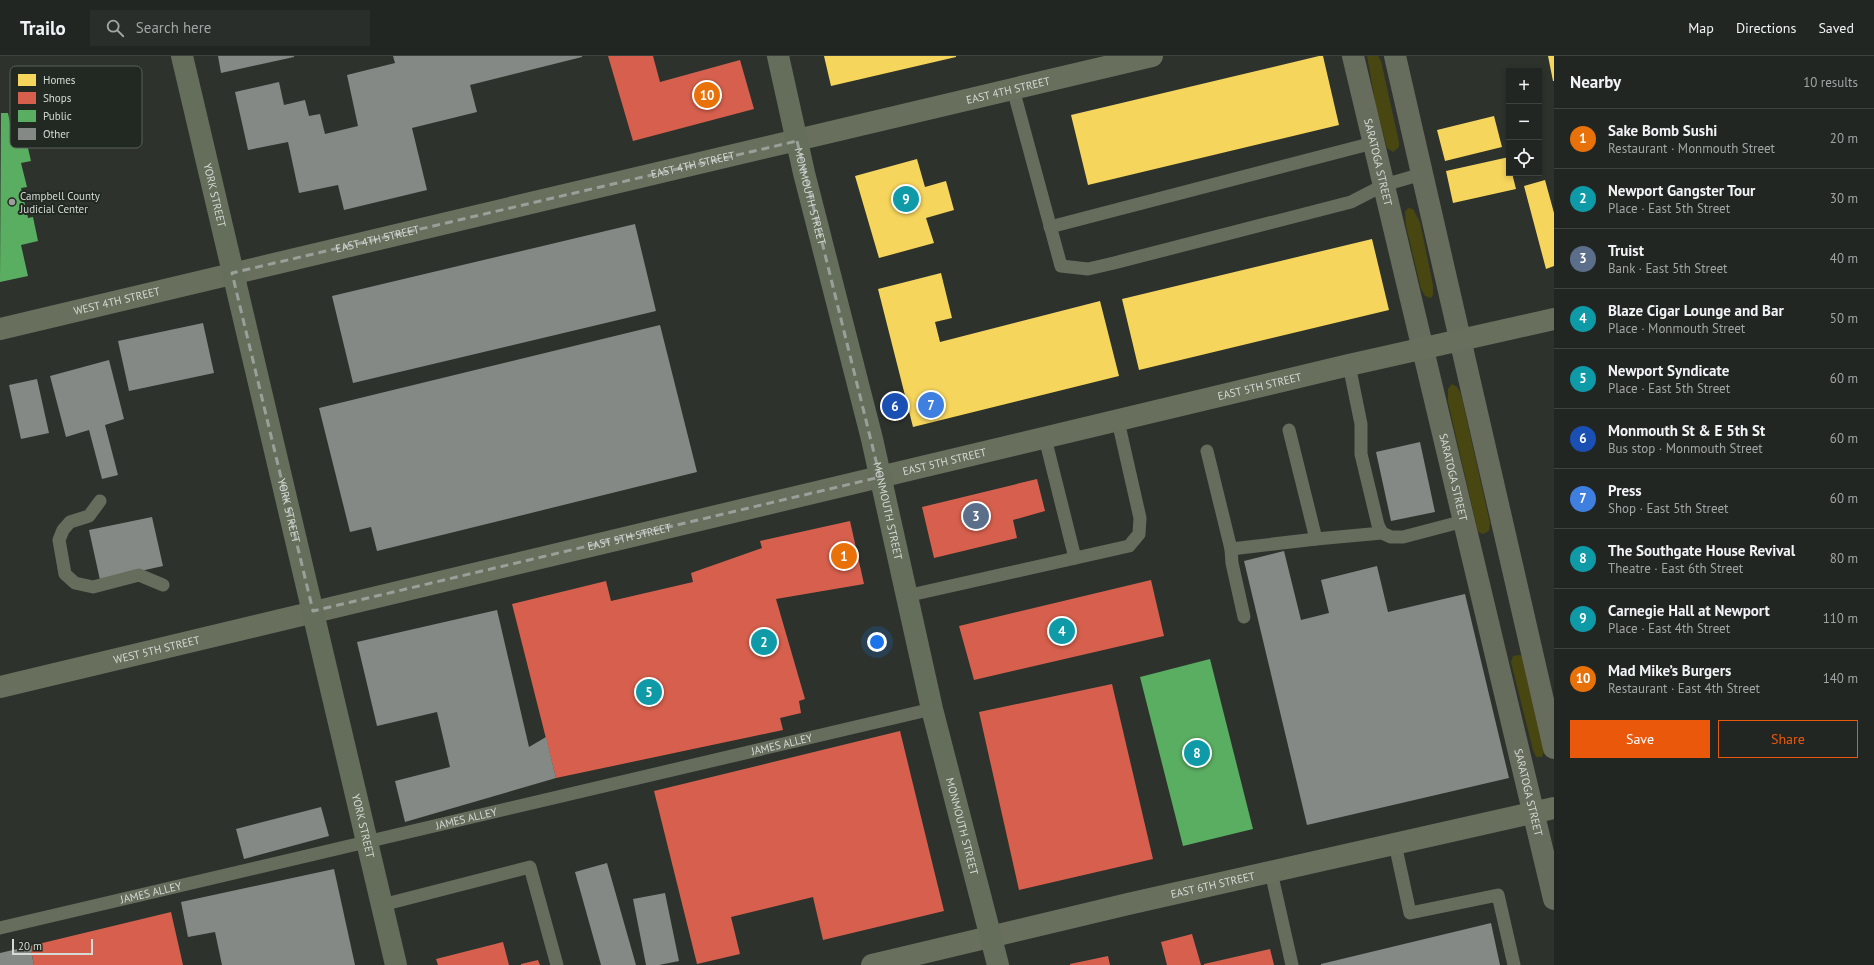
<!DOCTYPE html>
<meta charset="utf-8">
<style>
:root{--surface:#222622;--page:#2a2e2a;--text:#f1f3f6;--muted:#a2a5a5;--line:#3f4340;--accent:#ea580c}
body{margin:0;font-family:"PT Sans",sans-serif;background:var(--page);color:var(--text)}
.controls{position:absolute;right:12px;top:12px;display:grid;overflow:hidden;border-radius:0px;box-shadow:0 2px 6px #0003}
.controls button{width:36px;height:36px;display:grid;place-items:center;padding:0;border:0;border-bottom:1px solid var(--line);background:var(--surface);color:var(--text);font:20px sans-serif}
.scale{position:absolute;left:12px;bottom:10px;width:81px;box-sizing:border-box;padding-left:4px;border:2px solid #d5dad5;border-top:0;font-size:11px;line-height:14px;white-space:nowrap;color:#d5dad5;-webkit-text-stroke:3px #222922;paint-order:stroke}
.you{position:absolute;left:877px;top:586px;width:14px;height:14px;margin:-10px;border:3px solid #fff;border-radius:50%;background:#1a73e8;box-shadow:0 0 0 6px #1a73e833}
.badge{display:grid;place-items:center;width:26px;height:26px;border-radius:50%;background:var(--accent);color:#fff;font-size:13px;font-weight:700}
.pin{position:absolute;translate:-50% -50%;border:2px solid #fff;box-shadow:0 1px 4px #0006}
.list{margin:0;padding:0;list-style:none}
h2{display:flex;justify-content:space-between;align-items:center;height:52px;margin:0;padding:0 16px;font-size:17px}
h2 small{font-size:13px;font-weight:400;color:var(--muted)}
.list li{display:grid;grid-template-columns:26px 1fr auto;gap:12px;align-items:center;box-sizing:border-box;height:60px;padding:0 16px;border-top:1px solid var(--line)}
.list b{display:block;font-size:15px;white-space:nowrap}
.list p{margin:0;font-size:13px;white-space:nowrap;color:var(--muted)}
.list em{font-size:13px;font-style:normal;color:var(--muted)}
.actions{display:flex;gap:8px;padding:12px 16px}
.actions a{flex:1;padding:9px 0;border:1px solid var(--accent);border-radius:0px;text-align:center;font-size:14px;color:var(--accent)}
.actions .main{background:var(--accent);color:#fff}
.icon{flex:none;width:22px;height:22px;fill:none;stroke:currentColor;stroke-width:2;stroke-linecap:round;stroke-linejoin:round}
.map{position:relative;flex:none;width:1554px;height:909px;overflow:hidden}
header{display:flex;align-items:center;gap:24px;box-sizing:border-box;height:56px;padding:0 20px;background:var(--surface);border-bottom:1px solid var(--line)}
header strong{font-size:19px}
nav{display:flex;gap:22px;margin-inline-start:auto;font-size:14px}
.search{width:280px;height:36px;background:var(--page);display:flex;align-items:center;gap:10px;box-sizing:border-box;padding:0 14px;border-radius:0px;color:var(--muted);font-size:15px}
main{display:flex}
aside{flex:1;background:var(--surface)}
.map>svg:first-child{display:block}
.green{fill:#484611}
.homes{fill:#f6d55c}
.shops{fill:#d6604d}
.public{fill:#5aae61}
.building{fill:#848986}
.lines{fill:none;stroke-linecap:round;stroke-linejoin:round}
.lane{stroke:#666d5d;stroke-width:13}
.street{stroke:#666d5d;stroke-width:22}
.secondary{stroke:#686f5d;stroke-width:22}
.primary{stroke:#656e5b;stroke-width:22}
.marked{fill:none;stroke:#9a9f9a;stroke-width:3;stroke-dasharray:8 5;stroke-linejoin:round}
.poi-dot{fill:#9a9f9a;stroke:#222922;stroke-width:1.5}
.labels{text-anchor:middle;stroke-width:4;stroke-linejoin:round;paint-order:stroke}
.street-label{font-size:11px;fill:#d5dad5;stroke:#222922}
.poi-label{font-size:11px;fill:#d5dad5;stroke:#222922;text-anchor:start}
.key{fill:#222922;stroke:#585e58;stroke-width:1}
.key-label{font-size:11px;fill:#d5dad5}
</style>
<header>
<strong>Trailo</strong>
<div class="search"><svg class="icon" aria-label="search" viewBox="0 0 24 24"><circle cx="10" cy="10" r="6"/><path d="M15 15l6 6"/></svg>Search here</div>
<nav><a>Map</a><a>Directions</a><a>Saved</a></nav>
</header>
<main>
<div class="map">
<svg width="1554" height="909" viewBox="0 0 1554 909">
<rect width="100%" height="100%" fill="#2d322d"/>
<path class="green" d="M1367,0H1378L1381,5L1399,86V91L1393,96L1387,92L1376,51Z
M1408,152L1413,153L1420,166L1433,229V239L1431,242L1425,240L1421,233L1406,170L1405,156Z
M1452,328L1457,331L1461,338L1490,467L1489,475L1483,478L1478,476L1448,346V333Z
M1519,599L1523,600L1545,694L1542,701H1536L1533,694L1511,606L1513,600Z"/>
<path class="homes" d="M824,0H956V1L831,30Z
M1319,0H1323L1339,69L1088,129L1071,59Z
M1548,0H1554V25H1553Z
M1494,60L1502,91L1445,105L1437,74Z
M1509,101V117H1512L1516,133L1453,147L1446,115Z
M917,103L925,131L946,125L954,154L926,162L934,187L879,202L855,120Z
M1545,124L1554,157V210L1546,213L1524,130Z
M1372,183L1389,254L1139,314L1122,243Z
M941,217L952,262L935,266L940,286L1100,245L1119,320L913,371L878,233Z"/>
<path class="shops" d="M608,0H653L660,26L740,4L754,53L633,85Z
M1037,423L1045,455L1013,464L1017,482L934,502L922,451Z
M850,465L864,528L776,543L805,643L799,645L801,657L780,662L783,674L556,722L512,548L606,525L611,545L693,526L691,517L762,492L760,485Z
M1151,524L1164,580L974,624L959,570Z
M1112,628L1153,803L1019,834L979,656Z
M900,675L944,855L823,884L813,841L731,861L740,898L697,908L654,735Z
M171,856L183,909H34L30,890Z
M1192,878L1201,909H1167L1161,886Z
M503,886L509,909H438L436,903Z
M1270,893L1274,909H1204V908Z
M1108,900L1110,909H1070V908Z
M538,904L540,909H521V908Z"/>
<path class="public" d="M1,53V57H8L12,77L24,75L31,105L21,107L27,131L21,132L28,162L33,161L38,185L21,189L28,220L0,226Z
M1210,603L1253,773L1183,790L1140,621Z"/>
<path class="building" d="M218,0H294V1L221,17Z
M393,0H582V1L470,29L477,56L412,72L427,134L344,154L338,129L299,137L288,86L248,94L235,36L279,26L284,49L305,44L309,60L320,58L325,78L358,70L347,19L395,7Z
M635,168L656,255L353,327L332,240Z
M203,267L214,317L129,335L118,285Z
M660,269L697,416L377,495L371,471L350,476L319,352Z
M109,304L124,363L105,369L118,419L102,423L89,374L66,381L50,320Z
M37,323L49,377L21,383L9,329Z
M1420,386L1435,456L1391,465L1376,396Z
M152,461L163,510L100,524L89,474Z
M1284,495L1301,564L1329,557L1321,524L1377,510L1388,556L1465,538L1509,722L1307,769L1244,505Z
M497,554L529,691L546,681L556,722L405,766L395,725L450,711L437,656L377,670L357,586Z
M321,751L329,780L244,803L236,773Z
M607,807L636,909H601L575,816Z
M334,813L355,909H222L215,876L188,881L181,846Z
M665,837L679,905L659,909H646L633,843Z
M1491,867L1500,909H1321V908Z
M30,890L34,909H0V897Z"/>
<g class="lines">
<g class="lane">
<path d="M1013,33L1061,210L1088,213L1114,207L1351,146L1384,129L1422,118"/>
<path d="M1050,171L1373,87"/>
<path d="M1349,309L1361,368V398L1378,469L1382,477"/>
<path d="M1289,374L1316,483L1382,477L1391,481H1403L1464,465"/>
<path d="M1045,382L1075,502"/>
<path d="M1207,395L1231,493L1316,483"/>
<path d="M100,445L89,460L70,466L63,474L59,484L65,518L75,527L93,531L139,519L163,529"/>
<path d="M1231,493L1232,507L1244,561"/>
<path d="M906,540L1129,490L1139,478L1140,462L1118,365"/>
<path d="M1395,788L1410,857L1498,839L1514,909"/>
<path d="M1271,816L1292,909"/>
<path d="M382,849L530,811L557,909"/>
<path id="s1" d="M0,872L932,653"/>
</g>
<g class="street">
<path id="s2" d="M1353,0L1554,843"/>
<path d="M1395,0L1554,692"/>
</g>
<g class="secondary">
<path id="s3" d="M0,273C384,180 768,92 1152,0"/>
<path id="s4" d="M0,631L1349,309L1554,263"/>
<path id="s5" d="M872,909L1128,848L1554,752"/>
</g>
<g class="primary">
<path id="s6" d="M182,0L396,909"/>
<path id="s7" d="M778,0L804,117L872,383L932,653L998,909"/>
</g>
</g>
<path class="marked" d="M797,85L880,421L313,555L232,217Z"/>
<circle class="poi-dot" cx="12" cy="146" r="4"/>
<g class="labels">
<g class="street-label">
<text dy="4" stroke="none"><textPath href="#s3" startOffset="1036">EAST 4TH STREET</textPath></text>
<text dy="4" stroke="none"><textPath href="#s2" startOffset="109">SARATOGA STREET</textPath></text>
<text dy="4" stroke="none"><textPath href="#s3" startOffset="712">EAST 4TH STREET</textPath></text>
<text dy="4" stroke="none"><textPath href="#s6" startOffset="143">YORK STREET</textPath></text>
<text dy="4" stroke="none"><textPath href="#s7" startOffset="144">MONMOUTH STREET</textPath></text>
<text dy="4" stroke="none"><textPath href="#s3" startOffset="388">EAST 4TH STREET</textPath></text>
<text dy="4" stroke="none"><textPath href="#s3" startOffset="120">WEST 4TH STREET</textPath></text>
<text dy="4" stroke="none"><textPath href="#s4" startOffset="1295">EAST 5TH STREET</textPath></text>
<text dy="4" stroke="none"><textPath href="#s4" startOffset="971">EAST 5TH STREET</textPath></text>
<text dy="4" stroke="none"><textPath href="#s2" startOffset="433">SARATOGA STREET</textPath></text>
<text dy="4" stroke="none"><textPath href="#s6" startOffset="467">YORK STREET</textPath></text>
<text dy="4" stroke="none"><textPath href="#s7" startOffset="468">MONMOUTH STREET</textPath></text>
<text dy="4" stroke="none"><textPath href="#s4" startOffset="647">EAST 5TH STREET</textPath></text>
<text dy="4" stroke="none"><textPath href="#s4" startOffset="161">WEST 5TH STREET</textPath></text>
<text dy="4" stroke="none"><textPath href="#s1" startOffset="803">JAMES ALLEY</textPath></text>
<text dy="4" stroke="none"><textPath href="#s2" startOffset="757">SARATOGA STREET</textPath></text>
<text dy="4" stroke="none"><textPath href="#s1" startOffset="479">JAMES ALLEY</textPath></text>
<text dy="4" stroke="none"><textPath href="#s6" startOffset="791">YORK STREET</textPath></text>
<text dy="4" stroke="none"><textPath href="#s7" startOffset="792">MONMOUTH STREET</textPath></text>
<text dy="4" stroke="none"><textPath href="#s5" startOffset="350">EAST 6TH STREET</textPath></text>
<text dy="4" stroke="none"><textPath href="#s1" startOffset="155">JAMES ALLEY</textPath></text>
</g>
<g class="poi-label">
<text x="20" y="144">Campbell County<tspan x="20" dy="13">Judicial Center</tspan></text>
</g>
</g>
<rect x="10" y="10" width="132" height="82" rx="6" class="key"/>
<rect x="18" y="18" width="18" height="12" fill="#f6d55c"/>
<rect x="18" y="36" width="18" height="12" fill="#d6604d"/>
<rect x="18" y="54" width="18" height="12" fill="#5aae61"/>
<rect x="18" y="72" width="18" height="12" fill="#848986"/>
<g class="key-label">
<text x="43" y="28">Homes</text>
<text x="43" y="46">Shops</text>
<text x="43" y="64">Public</text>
<text x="43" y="82">Other</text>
</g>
</svg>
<div class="controls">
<button>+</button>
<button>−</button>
<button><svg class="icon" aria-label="locate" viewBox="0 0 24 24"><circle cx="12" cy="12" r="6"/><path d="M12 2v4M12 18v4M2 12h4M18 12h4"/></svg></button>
</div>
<div class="scale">20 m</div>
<div class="you"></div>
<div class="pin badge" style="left:844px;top:500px;background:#e8710a">1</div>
<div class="pin badge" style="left:764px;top:586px;background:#0f9aa8">2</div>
<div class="pin badge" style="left:976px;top:460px;background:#5c6f8a">3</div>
<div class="pin badge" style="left:1062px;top:575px;background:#0f9aa8">4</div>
<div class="pin badge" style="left:649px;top:636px;background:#0f9aa8">5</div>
<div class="pin badge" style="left:895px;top:350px;background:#1a4fb4">6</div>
<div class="pin badge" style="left:931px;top:349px;background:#3f7fe0">7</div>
<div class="pin badge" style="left:1197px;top:697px;background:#0f9aa8">8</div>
<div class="pin badge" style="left:906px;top:143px;background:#0f9aa8">9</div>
<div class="pin badge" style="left:707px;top:39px;background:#e8710a">10</div>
</div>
<aside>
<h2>Nearby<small>10 results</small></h2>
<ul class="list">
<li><span class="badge" style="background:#e8710a">1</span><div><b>Sake Bomb Sushi</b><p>Restaurant · Monmouth Street</p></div><em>20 m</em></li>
<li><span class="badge" style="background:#0f9aa8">2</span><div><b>Newport Gangster Tour</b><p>Place · East 5th Street</p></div><em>30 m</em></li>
<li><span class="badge" style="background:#5c6f8a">3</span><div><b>Truist</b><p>Bank · East 5th Street</p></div><em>40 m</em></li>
<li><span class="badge" style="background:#0f9aa8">4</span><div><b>Blaze Cigar Lounge and Bar</b><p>Place · Monmouth Street</p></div><em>50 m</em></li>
<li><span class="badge" style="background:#0f9aa8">5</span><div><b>Newport Syndicate</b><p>Place · East 5th Street</p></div><em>60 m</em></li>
<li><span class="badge" style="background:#1a4fb4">6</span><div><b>Monmouth St &amp; E 5th St</b><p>Bus stop · Monmouth Street</p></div><em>60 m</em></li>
<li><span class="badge" style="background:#3f7fe0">7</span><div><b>Press</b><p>Shop · East 5th Street</p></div><em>60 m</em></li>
<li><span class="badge" style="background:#0f9aa8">8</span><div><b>The Southgate House Revival</b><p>Theatre · East 6th Street</p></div><em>80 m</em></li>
<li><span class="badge" style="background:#0f9aa8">9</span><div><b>Carnegie Hall at Newport</b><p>Place · East 4th Street</p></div><em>110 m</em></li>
<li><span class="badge" style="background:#e8710a">10</span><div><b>Mad Mike’s Burgers</b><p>Restaurant · East 4th Street</p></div><em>140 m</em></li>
</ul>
<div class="actions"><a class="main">Save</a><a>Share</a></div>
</aside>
</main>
